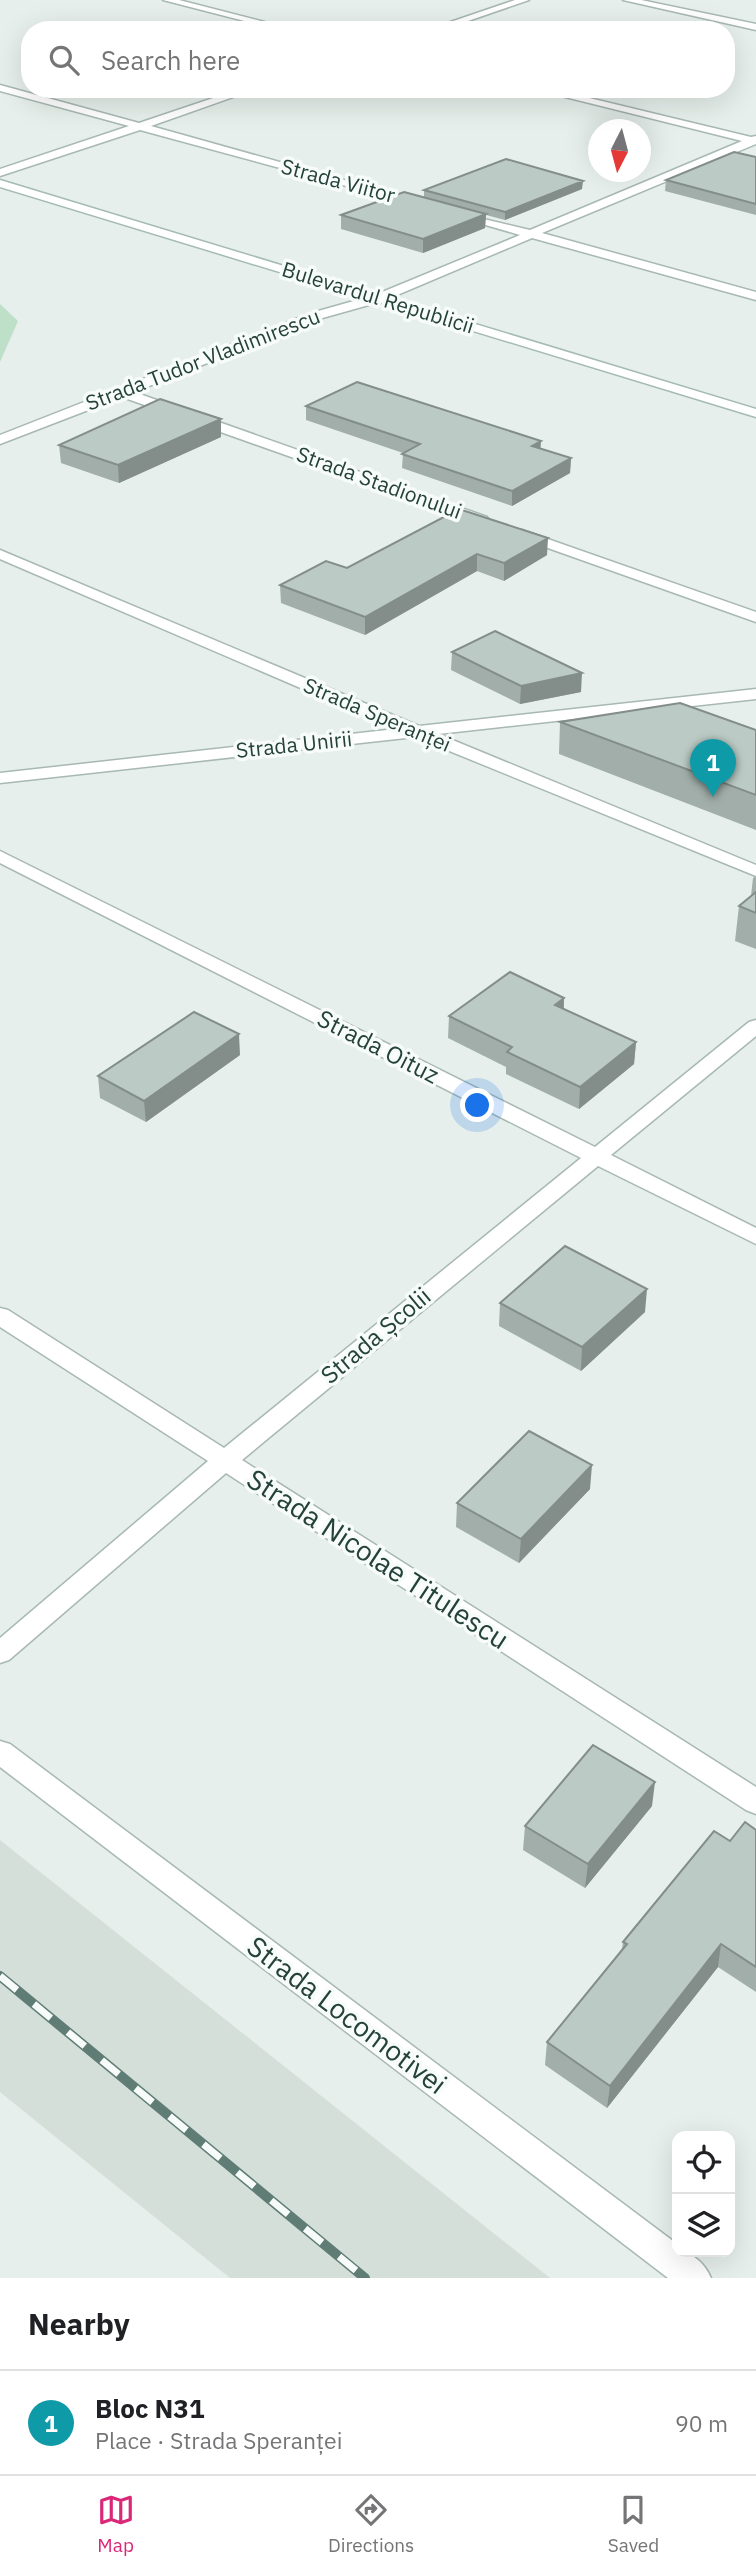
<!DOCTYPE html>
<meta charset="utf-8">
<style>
:root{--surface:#fff;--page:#f6f6f6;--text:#202124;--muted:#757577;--line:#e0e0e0;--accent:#db2777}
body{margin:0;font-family:"IBM Plex Sans",sans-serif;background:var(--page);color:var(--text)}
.controls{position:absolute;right:21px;bottom:21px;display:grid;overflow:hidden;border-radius:14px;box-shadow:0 7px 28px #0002}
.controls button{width:63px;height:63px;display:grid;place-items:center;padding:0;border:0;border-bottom:2px solid var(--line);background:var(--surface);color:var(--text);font:35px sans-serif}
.compass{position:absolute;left:588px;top:119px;width:63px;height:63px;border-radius:50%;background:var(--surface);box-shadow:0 7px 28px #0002;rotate:186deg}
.you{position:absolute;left:478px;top:1106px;width:24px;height:24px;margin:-18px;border:5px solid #fff;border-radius:50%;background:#1a73e8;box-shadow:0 0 0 10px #1a73e833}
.badge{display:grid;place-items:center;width:46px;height:46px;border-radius:50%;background:var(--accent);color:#fff;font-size:23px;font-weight:700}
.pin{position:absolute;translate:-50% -58px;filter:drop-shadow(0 2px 4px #0008)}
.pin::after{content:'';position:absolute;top:37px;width:24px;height:21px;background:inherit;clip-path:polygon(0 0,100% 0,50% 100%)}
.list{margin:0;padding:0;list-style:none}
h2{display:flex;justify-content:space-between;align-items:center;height:91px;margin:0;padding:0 28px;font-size:30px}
h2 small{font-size:23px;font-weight:400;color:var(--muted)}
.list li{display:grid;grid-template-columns:46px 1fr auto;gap:21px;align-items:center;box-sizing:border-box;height:105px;padding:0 28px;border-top:2px solid var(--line)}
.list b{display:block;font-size:26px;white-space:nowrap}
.list p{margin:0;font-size:23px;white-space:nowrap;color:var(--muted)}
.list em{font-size:23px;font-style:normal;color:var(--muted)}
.icon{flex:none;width:38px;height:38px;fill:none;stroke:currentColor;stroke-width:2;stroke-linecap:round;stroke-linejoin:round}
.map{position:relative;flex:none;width:756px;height:2278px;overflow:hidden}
.search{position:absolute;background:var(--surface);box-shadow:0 7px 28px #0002;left:21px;right:21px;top:21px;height:77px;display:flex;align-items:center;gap:18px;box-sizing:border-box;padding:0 24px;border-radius:28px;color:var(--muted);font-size:26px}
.sheet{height:196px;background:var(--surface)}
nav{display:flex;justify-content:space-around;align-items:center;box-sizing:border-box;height:98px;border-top:2px solid var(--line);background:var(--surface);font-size:19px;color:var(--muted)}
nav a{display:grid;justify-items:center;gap:4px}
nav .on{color:var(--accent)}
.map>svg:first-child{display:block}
.built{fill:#d4dfda}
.green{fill:#bfe0c8}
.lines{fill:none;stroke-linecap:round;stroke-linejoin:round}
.street-casing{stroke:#a8b8b2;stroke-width:3}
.secondary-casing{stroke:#a4bbb3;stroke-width:3}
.street{fill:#fff;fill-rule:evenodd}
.secondary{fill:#fff;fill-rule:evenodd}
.rail-casing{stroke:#5f7d75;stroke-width:10}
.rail{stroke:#f7fbf9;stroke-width:7;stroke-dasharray:22;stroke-linecap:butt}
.wall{fill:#a1aea9}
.shaded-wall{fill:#838d89}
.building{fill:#bbcac4;stroke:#838d89;stroke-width:2}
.labels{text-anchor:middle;stroke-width:7;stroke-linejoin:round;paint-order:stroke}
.far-street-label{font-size:21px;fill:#24423a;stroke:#f7fbf9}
.street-label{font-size:24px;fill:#24423a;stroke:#f7fbf9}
.near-street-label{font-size:28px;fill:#24423a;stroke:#f7fbf9}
</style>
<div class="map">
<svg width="756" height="2278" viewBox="0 0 756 2278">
<rect width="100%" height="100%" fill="#e6efeb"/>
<path class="built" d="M0,1840L550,2278H230L0,2092Z"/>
<path class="green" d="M0,304L18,321L0,362Z"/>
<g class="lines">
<g class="street-casing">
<path id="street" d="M163,0H179L296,30H279Z
M515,0H529L442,30H427Z
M623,0H641L756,24V30Z
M0,85L139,123L240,89H256L151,126L426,203L416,205L140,130L0,176V169L129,126L0,91Z
M533,89H552L751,137L756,136V144L542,233L756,292V300L532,238L383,301L319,319L134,392L487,517L489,520L487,523H477L122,397L0,444V435L311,313L375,295L520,235L454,216V212L530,230L742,141Z
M522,530L756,612V622L517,537L515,534L517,531Z
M0,550L419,726L756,689V699L438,734L756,865V876L415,737L0,783V773L396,729L0,559Z
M0,851L595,1147L749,1022L756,1020V1036L611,1155L756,1228V1244L598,1166L242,1460L756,1787V1814L746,1810L226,1473L9,1660L0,1663V1638L208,1461L0,1327V1308L8,1310L224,1448L581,1158L0,863Z
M0,1741L10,1744L677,2244V2252C693,2252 705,2264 711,2278H668L0,1767Z"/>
</g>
<g class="secondary-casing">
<path id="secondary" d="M0,180L756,409V417L0,187Z"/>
</g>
<use href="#street" class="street"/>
<use href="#secondary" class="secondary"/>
<g class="rail-casing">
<path id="rail" d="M0,1976L365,2278"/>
</g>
<use href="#rail" class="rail"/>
</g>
<path class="wall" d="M756,157V215L665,191L666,180Z
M582,189L505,220L486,215L485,228L423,253L341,229V215L424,197V190Z
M306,406L540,448L571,458L570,473L512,506L402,468L403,453L306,420Z
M221,419V437L119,483L61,463L59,445Z
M459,509L547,555L504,581L477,571L365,635L281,603L280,585L347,568Z
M452,652L581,692L520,704L451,670Z
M560,722L756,730V830L559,754Z
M756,876V949L735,941L739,906L751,896L753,878Z
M564,998V1009L636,1042L634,1064L579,1109L506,1074V1067L448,1038L449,1016Z
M240,1055L146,1122L100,1098L98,1076Z
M500,1303L645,1312L581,1371L499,1326Z
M590,1489L519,1563L456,1527L457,1503Z
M652,1806L585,1888L523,1850L525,1826Z
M756,1830V1992L718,1967L607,2108L545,2065L547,2042L622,1949L623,1942Z"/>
<path class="shaded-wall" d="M583,181L582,189L505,220V212Z
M486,214L485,228L423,253V239Z
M221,419V437L119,483L118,465Z
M541,441L540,456L532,446Z
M571,458L570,473L512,506V491Z
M548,538L547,555L504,581V563Z
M477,554V571L365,635V617Z
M582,673L581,692L520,704L521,686Z
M564,998L563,1020L555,1005Z
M239,1034L240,1055L146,1122L144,1101Z
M636,1042L634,1064L579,1109L580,1087Z
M647,1289L645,1312L581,1371L582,1347Z
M592,1465L590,1489L519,1563L521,1539Z
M655,1782L652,1806L585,1888L588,1864Z
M721,1944L718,1967L607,2108L610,2086Z"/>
<path class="building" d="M734,152L756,157V204L666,180Z
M506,159L583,181L505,212L424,190Z
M404,192L486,214L423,239L341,215Z
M357,382L541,441L532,446L571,458L512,491L402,454L420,444L306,406Z
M160,399L221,419L118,465L59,445Z
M459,509L548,538L504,563L477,554L365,617L280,585L326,561L347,568Z
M495,631L582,673L521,686L452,652Z
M680,703L756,730V795L560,722Z
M756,892V913L739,906Z
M510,972L564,998L555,1005L636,1042L580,1087L507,1052L512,1047L449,1016Z
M194,1012L239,1034L144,1101L98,1076Z
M565,1246L647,1289L582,1347L500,1303Z
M529,1431L592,1465L521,1539L457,1503Z
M593,1745L655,1782L588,1864L525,1826Z
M745,1822L756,1830V1967L721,1944L610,2086L547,2042L627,1944L623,1942L714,1831L730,1841Z"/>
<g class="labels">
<g class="far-street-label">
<text transform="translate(338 181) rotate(15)" y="7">Strada Viitor</text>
<text transform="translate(378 298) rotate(17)" y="7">Bulevardul Republicii</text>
<text transform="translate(203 360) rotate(-21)" y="7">Strada Tudor Vladimirescu</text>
<text transform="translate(379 483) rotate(20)" y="7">Strada Stadionului</text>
<text transform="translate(377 715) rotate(23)" y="7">Strada Speranței</text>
<text transform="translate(294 745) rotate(-6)" y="7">Strada Unirii</text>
</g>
<g class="street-label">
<text transform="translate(378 1047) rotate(27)" y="8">Strada Oituz</text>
<text transform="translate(376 1336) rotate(-40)" y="8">Strada Școlii</text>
</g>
<g class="near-street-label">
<text transform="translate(378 1559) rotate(33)" y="10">Strada Nicolae Titulescu</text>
<text transform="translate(347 2015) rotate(37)" y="10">Strada Locomotivei</text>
</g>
</g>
</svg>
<div class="controls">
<button><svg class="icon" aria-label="locate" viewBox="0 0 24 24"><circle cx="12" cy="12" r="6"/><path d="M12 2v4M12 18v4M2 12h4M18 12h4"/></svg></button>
<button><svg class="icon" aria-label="layers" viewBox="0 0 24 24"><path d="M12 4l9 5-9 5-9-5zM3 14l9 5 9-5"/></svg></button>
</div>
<svg class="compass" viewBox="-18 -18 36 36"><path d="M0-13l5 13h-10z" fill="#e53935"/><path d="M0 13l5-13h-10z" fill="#757577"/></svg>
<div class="you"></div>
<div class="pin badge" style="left:713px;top:797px;background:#0f9aa8">1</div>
<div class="search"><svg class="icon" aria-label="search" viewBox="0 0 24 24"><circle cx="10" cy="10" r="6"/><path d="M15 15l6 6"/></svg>Search here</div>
</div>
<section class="sheet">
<h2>Nearby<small></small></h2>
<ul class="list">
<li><span class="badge" style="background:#0f9aa8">1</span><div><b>Bloc N31</b><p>Place · Strada Speranței</p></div><em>90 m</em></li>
</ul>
</section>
<nav>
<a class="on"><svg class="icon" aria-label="map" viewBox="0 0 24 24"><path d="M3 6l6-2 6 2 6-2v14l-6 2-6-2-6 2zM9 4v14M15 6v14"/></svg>Map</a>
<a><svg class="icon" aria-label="directions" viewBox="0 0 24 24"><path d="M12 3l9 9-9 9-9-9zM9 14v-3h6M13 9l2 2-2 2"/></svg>Directions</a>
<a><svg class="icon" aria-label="saved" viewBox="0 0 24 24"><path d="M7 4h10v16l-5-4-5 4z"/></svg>Saved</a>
</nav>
